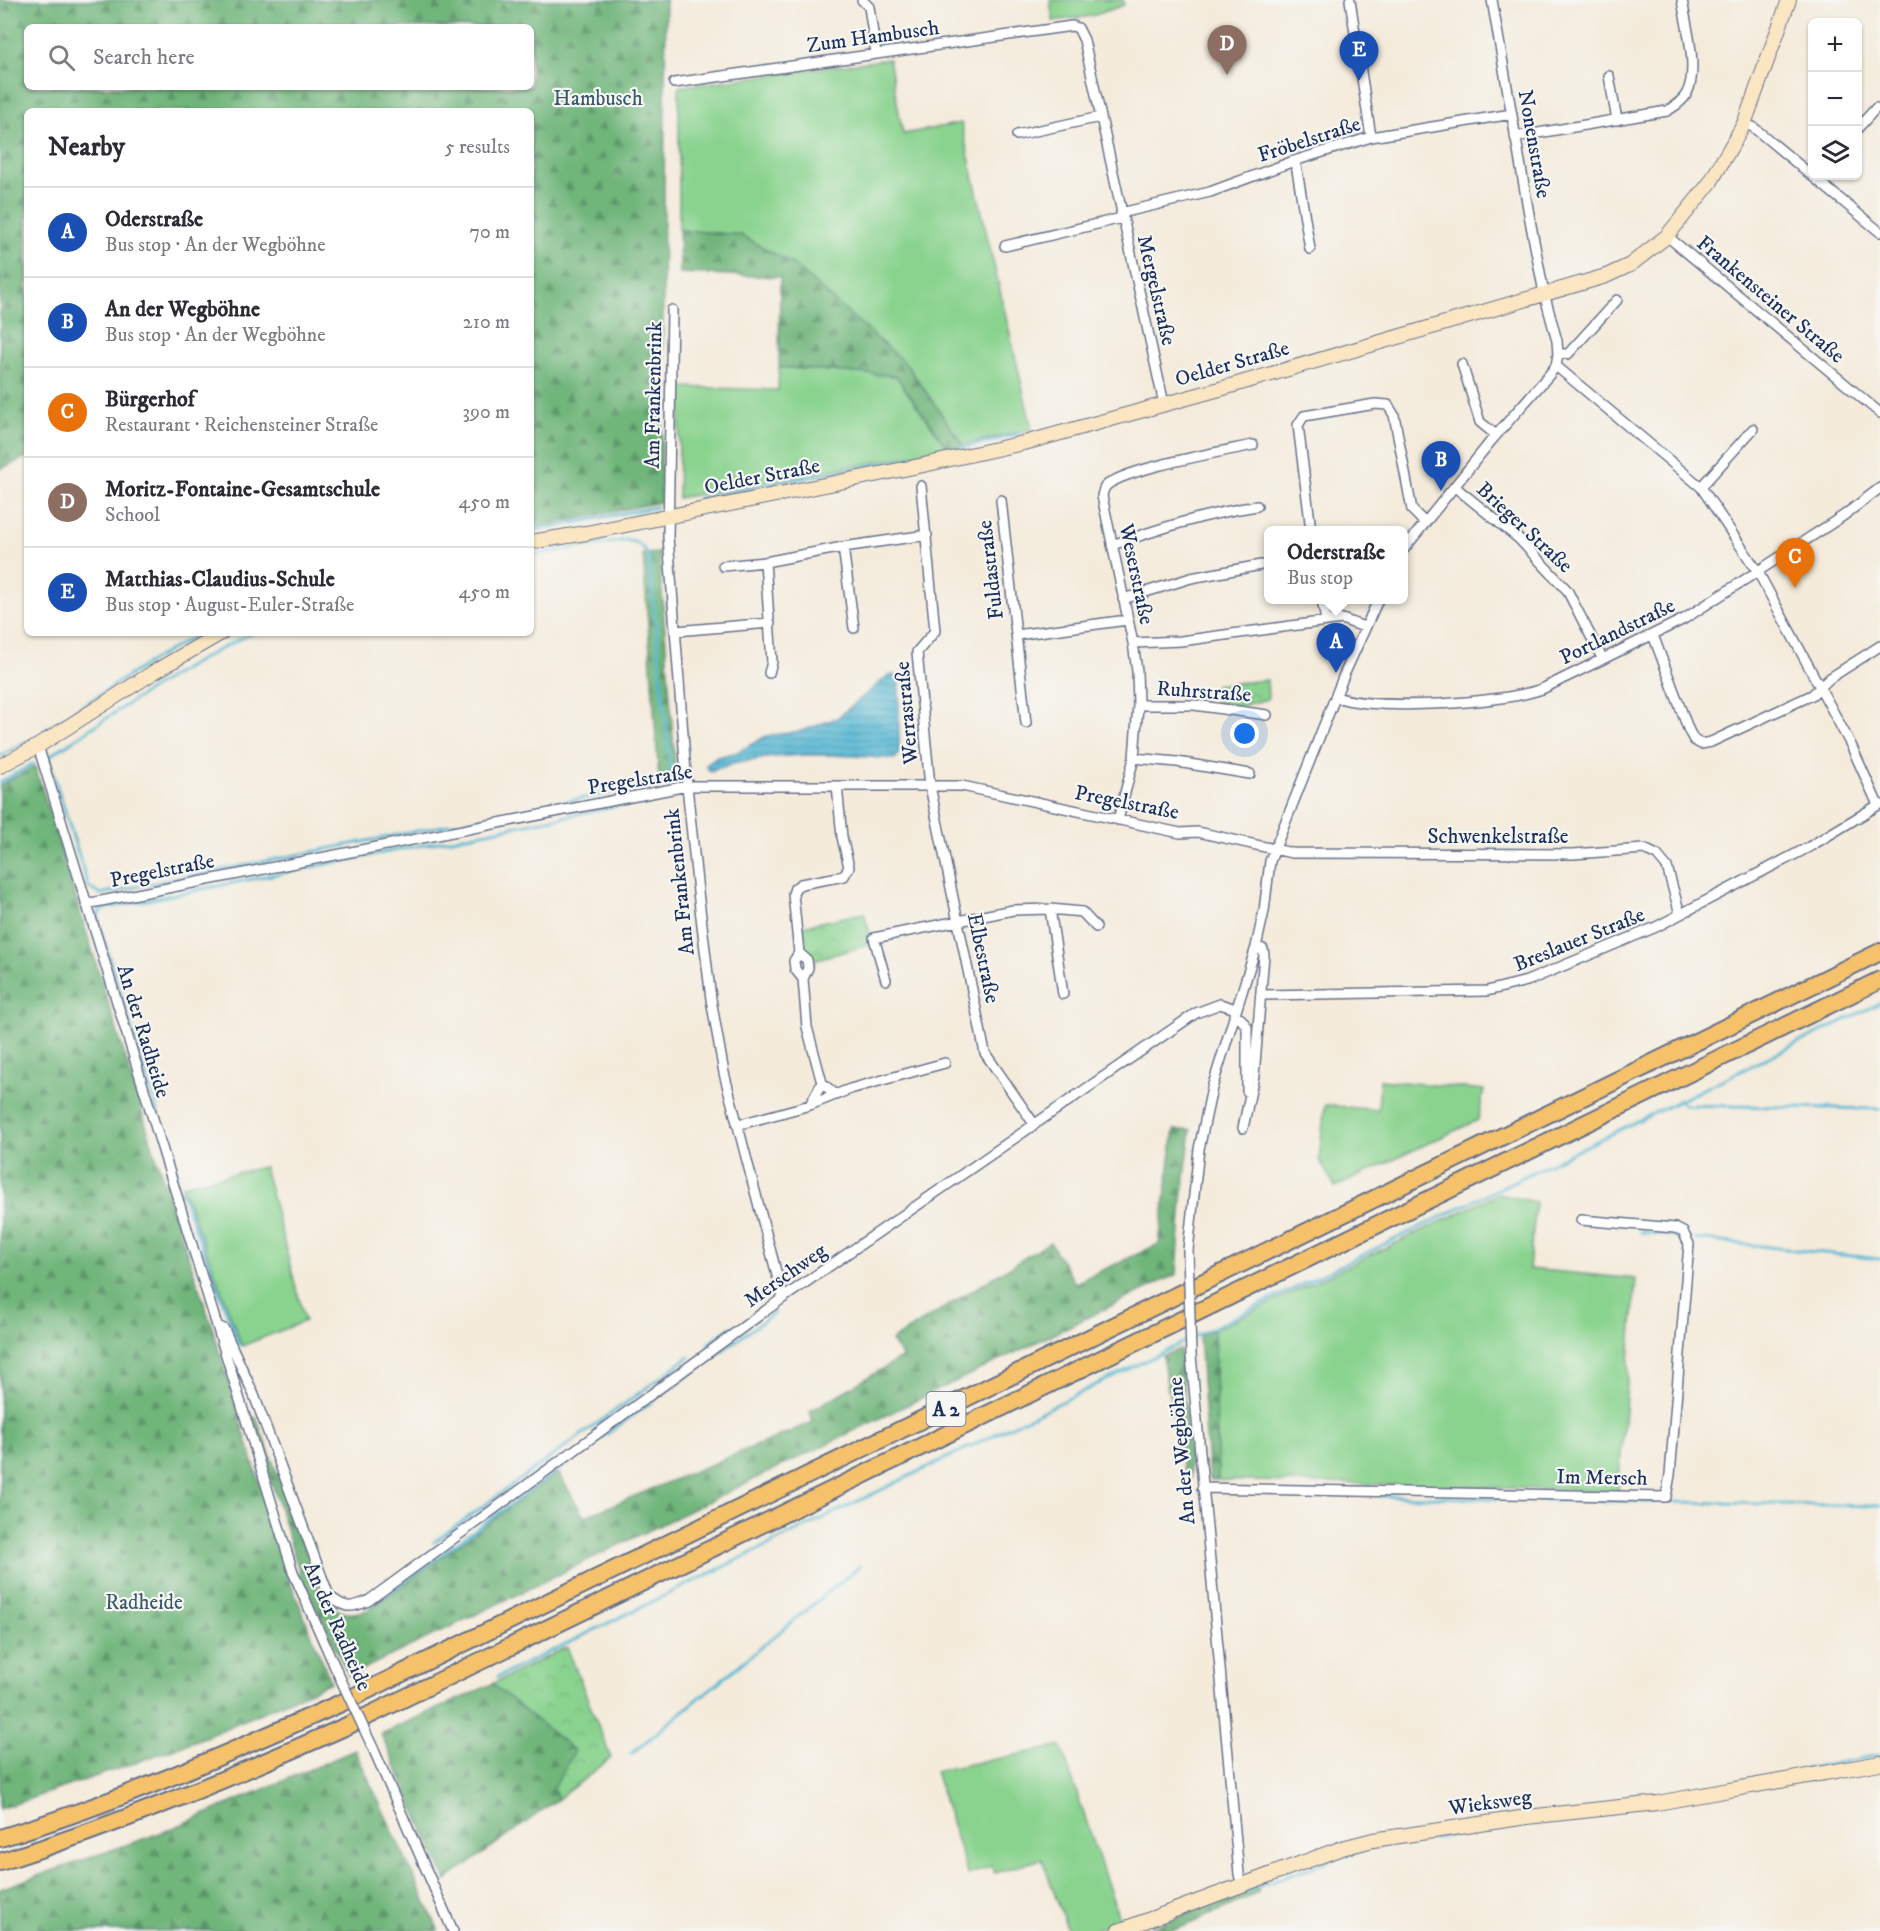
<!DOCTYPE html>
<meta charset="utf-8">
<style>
:root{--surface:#fff;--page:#f7f7f7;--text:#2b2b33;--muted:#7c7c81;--line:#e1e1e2;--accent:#d93025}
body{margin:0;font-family:"IM FELL DW Pica",serif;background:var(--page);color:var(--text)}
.controls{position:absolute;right:18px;top:18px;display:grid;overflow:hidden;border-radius:9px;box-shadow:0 2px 4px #0004}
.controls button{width:54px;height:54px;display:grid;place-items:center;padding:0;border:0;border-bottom:2px solid var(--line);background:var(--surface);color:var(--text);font:30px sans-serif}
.you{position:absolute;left:1245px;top:734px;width:21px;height:21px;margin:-15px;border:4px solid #fff;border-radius:50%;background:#1a73e8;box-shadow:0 0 0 9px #1a73e833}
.badge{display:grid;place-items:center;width:39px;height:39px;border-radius:50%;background:var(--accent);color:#fff;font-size:20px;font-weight:700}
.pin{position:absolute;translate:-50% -50px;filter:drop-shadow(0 2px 3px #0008)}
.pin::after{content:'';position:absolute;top:32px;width:21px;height:18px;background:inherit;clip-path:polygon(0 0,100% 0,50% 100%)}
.popup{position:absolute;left:1264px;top:526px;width:144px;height:78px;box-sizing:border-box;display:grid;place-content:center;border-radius:9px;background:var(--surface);filter:drop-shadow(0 2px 4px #0005);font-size:20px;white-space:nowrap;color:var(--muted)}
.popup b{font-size:22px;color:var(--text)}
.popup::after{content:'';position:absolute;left:50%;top:100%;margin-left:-12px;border:12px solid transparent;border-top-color:var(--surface)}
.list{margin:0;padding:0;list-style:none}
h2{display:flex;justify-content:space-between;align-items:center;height:78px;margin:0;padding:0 24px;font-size:26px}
h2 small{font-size:20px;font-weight:400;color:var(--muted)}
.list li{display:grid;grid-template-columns:39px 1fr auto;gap:18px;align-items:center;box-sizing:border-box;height:90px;padding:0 24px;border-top:2px solid var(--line)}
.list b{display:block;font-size:22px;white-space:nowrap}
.list p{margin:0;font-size:20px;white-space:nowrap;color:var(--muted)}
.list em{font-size:20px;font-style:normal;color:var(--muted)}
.icon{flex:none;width:33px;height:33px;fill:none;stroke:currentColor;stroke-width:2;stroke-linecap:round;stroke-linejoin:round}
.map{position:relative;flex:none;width:1880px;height:1931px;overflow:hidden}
.search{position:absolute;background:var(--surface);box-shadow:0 2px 4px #0004;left:24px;top:24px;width:510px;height:66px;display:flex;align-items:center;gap:15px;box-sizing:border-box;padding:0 21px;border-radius:9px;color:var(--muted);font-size:22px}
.panel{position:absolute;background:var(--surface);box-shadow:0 2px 4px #0004;left:24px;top:108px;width:510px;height:528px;border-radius:9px}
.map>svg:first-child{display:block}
.grass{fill:#8ad38f;stroke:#528176;stroke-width:1.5}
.forest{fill:url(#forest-firs);stroke:#45726c;stroke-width:1.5;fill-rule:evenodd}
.park{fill:url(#park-crowns);stroke:#528176;stroke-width:1.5}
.water{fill:url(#water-rules);stroke:#387398;stroke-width:1.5}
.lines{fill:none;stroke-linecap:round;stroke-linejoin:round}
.stream{stroke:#55b7d3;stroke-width:3}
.street-casing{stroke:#67718a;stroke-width:12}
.secondary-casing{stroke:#67718a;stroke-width:16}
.highway-casing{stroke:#67718a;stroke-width:20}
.street{stroke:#fff;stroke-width:9}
.secondary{stroke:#fbe6c4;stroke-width:14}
.highway{stroke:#f5c16b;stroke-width:16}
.street-bridge-casing{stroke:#67718a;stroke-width:12;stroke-linecap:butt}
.street-bridge{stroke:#fff;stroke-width:9}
.labels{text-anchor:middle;stroke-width:4.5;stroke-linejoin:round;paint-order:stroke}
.shield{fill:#f6f6f2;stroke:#5d6b8a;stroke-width:1.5}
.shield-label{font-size:20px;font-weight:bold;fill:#1b2f5e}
.street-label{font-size:21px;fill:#1b2f5e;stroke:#f6f6f2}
.park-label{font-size:21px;fill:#37586a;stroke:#f6f6f2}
</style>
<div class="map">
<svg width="1880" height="1931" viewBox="0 0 1880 1931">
<defs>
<pattern id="forest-firs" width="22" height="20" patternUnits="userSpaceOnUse" patternTransform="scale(1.5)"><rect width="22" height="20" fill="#6fb57a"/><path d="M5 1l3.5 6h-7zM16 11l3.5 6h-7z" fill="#5a9467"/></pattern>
<pattern id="park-crowns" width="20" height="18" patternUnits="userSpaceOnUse" patternTransform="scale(1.5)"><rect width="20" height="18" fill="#8ad38f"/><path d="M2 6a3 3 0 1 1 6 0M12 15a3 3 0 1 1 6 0" fill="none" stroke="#76b57e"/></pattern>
<pattern id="water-rules" width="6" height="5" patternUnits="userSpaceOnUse" patternTransform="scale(1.5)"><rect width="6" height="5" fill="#55b7d3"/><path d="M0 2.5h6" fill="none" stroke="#4695ae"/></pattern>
</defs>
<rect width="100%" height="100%" fill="#f6f6f2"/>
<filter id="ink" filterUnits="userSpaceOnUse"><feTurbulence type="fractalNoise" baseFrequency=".0167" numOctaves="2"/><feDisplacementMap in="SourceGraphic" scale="12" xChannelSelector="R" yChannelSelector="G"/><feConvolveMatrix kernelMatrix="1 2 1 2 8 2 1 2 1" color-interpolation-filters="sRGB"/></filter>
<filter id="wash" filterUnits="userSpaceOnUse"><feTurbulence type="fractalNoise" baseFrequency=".008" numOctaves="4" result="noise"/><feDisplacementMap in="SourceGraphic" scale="24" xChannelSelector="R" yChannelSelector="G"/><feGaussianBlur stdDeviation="1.35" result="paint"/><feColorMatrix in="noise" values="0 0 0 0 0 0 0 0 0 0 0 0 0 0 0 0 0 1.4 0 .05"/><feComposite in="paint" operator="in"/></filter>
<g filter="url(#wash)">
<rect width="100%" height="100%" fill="#f4ebdb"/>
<path class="grass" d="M1050,0H1123L1124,5L1092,16L1053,21Z
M889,59L903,134L961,123L1032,429L963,445L907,365L741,235L679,230V87Z
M779,367L896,376L948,449L678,498L680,387L778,390Z
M1380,1080L1484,1090L1478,1120L1335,1187L1319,1159L1325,1105L1378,1110Z
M264,1167L305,1321L242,1346L182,1185Z
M1498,1194L1536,1202L1529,1269L1636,1279L1618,1491L1218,1480L1214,1330Z
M1061,1746L1120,1921L1091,1931H1068L1042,1859L995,1873L992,1866L968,1875L935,1771Z"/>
<path class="forest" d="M0,0H666L661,502L531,528V111H27V457L0,469ZM27,27H531V87H27Z
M679,230L741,235L793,264L907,365L963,445L948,449L896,376L779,367L780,277L680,273Z
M659,553L676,777L659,780L643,554Z
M35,766L164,1183L212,1327L288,1577L331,1682L210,1735L135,1763L0,1809V785Z
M1174,1130H1191L1182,1199L1177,1274L349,1676L300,1574L252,1418L256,1417L324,1600C342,1614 347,1617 370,1609L558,1472L584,1517L813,1422L810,1411L903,1357L891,1341L1050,1242L1075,1283L1159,1244Z
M1214,1329L1218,1480H1209L1199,1336Z
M1180,1349L1191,1480H1185L1162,1356Z
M492,1684L575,1751L554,1788L558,1799L446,1880L381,1734Z
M355,1750L439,1931H0V1889L166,1831Z
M1259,1887L1258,1893L1185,1926L1170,1931H1142Z"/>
<path class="park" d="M1267,680L1268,699L1237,707L1216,705L1215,685Z
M864,913L873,944L813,960L804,948L802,926Z
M567,1647L611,1758L558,1799L554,1788L575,1751L492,1684Z"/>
<path class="water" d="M889,675H896L899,679V754L895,759C834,754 769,750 710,771L705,766L717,757L738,752L766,736L801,731L837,718Z"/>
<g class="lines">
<path class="stream" d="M699,498L949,451L1020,434
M531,531L656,507
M253,633C180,666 115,713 48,757L89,888L100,894L669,781L671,775L649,558C644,546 639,543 627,540L531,555
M44,731L151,661L200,633
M0,756L27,741
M0,782L33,764
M1679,1100L1684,1105L1880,1109
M177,1176L98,921L99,912L107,908L673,795
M181,1190L239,1345
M1641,1232L1677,1236L1683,1239
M1695,1239L1880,1259
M1194,1337L1880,1003
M708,1344L731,1327
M1381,1496L1656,1502
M1675,1502L1880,1506
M434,1542L689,1357
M370,1606L774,1313
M498,1677L1188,1340
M631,1754L860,1566
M1800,1770L1880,1755
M1214,1903L1345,1855L1374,1847L1521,1825"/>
</g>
</g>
<g filter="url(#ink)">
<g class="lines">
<g class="street-casing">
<path id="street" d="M862,0L869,7L876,53
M1350,0L1371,137
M1609,76L1617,120
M674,83L1072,26L1078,28L1084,40L1164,404
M1744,124L1753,127L1880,232
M1858,128L1876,108
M1017,135L1100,117
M1515,137L1667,111C1675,106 1683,101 1687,93C1699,69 1686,25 1682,0
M1294,161L1297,170L1310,249
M1121,213L1210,192L1294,161L1371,137L1512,114
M1667,236L1880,413
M1005,246L1122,218
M672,310L668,537L687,786L698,892L711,999L724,1073L783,1298
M1558,354H1568L1617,300
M1462,364L1480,422L1496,435
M1556,366L1701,487L1758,572L1851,745L1878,805
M921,486L935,631L917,652L930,786L985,1053L1034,1124
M1455,487L1518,538L1567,590L1602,658
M1701,487L1753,429
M1001,500L1026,723
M1311,530L1298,425L1304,416L1375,404L1388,405L1394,415L1412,510L1424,522
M1112,545C1162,528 1204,514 1257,506
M843,547L854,628
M1404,549L1491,441L1549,375L1556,366L1558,354L1557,341L1544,293L1530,220L1492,0
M765,562L772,662L769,673
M723,566L765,562L843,547L927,535
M1123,599L1191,578L1261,565
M1322,600L1326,620
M676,631L770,623
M1016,635L1127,620
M1653,635L1689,731L1694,740L1701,744L1711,742L1812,695L1830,678L1880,646
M1133,643L1181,641L1342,619L1364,627
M1336,697C1378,711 1499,704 1542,689L1684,619L1843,516L1880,488
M1138,705H1194L1267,715
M38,746L293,1572L335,1667
M1134,758L1177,762L1250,774
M1118,820L1134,758L1138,705L1137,671L1133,643L1102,496C1103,492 1103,490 1105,487C1121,469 1226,451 1253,445
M86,904L687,786H962L1180,833L1198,832L1292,853L1573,854L1644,849L1657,855L1667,867L1680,914
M1050,909L1063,994
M799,953L807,960L808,968L803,979L807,1027L822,1083L836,1095
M803,979L795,969L794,961L799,953L793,894L795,888L801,884L844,876L849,867L842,837L837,786
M886,980L874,938L1013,910L1050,909L1082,912L1096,927
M1261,995L1487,991L1527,981L1656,927L1809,847L1880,804
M1234,1016L1241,1019L1247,1027V1091
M810,1105L822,1083
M737,1125L810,1105L850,1089L945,1063
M1243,1128L1254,1076L1264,955L1263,949L1256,947
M1188,1250L1199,1149L1212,1088L1256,947L1264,911L1270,861L1344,675L1378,600
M218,1326L224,1329L254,1395L329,1596C345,1608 349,1609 368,1601L783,1298L1196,1013L1220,1004L1236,1009
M1191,1355L1239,1874L1242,1885
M1202,1488L1666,1497L1670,1475L1689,1244L1683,1232L1675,1228L1581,1220
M373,1748L453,1931"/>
</g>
<g class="secondary-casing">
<path id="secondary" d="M531,542L586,533L919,466L1028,442L1227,387L1606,276L1630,265L1667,236L1710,183L1744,124L1789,0
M0,766L38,746L154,672L221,633
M1118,1931L1342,1848L1373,1840L1527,1817L1657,1803L1880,1763"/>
</g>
<g class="highway-casing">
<path id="highway" d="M0,1838C117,1803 229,1753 341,1703L1880,952
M0,1862C120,1824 235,1776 349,1725L1880,980"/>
</g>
<use href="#street" class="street"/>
<use href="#secondary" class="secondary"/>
<use href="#highway" class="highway"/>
<g class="street-bridge-casing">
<path id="street-bridge" d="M1188,1250L1191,1355
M335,1667L373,1748"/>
</g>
<use href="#street-bridge" class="street-bridge"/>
</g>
</g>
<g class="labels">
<rect class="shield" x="926.5" y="1392" width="39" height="34" rx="4.5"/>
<g class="shield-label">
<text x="946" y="1416">A 2</text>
</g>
<g class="street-label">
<text transform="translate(873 36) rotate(-8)" y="7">Zum Hambusch</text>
<text transform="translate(1309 139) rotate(-18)" y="7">Fröbelstraße</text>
<text transform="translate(1535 144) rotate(80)" y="7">Nonenstraße</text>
<text transform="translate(1157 290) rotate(77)" y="7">Mergelstraße</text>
<text transform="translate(1771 299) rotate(40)" y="7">Frankensteiner Straße</text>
<text transform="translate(1232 363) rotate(-16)" y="7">Oelder Straße</text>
<text transform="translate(653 395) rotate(-89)" y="7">Am Frankenbrink</text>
<text transform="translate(762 476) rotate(-11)" y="7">Oelder Straße</text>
<text transform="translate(1525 527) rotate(43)" y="7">Brieger Straße</text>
<text transform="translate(990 570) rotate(-97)" y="7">Fuldastraße</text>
<text transform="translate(1137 574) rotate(78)" y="7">Weserstraße</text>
<text transform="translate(1617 631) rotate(-26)" y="7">Portlandstraße</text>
<text transform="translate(1204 691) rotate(4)" y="7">Ruhrstraße</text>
<text transform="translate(906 713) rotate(-95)" y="7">Werrastraße</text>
<text transform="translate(640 779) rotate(-9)" y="7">Pregelstraße</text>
<text transform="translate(1127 802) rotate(11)" y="7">Pregelstraße</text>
<text x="1498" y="843">Schwenkelstraße</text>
<text transform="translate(162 870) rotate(-11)" y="7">Pregelstraße</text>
<text transform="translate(679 882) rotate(-96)" y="7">Am Frankenbrink</text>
<text transform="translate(1579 939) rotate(-22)" y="7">Breslauer Straße</text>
<text transform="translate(984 958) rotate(78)" y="7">Elbestraße</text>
<text transform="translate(144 1031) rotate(73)" y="7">An der Radheide</text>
<text transform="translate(785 1275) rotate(-35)" y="7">Merschweg</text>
<text transform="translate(1181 1451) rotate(-95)" y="7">An der Wegböhne</text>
<text transform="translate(1602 1477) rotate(1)" y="7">Im Mersch</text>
<text transform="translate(338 1626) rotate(66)" y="7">An der Radheide</text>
<text transform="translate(1490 1802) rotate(-8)" y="7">Wieksweg</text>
</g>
<g class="park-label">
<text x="598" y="105">Hambusch</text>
<text x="144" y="1609">Radheide</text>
</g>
</g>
</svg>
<div class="controls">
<button>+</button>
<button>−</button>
<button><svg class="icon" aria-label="layers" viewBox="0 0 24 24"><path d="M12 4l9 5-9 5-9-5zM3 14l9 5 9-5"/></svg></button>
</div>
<div class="you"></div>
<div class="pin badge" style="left:1336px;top:673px;background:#1a4fb4">A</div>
<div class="popup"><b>Oderstraße</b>Bus stop</div>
<div class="pin badge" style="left:1441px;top:491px;background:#1a4fb4">B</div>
<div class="pin badge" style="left:1795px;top:588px;background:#e8710a">C</div>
<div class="pin badge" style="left:1227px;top:75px;background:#8d6e63">D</div>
<div class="pin badge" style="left:1359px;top:81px;background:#1a4fb4">E</div>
<div class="search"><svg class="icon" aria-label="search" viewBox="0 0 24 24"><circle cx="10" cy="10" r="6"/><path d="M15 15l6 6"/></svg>Search here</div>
<section class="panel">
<h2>Nearby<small>5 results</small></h2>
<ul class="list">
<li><span class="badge" style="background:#1a4fb4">A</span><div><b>Oderstraße</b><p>Bus stop · An der Wegböhne</p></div><em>70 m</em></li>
<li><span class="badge" style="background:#1a4fb4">B</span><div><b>An der Wegböhne</b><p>Bus stop · An der Wegböhne</p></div><em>210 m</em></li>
<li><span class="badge" style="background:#e8710a">C</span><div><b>Bürgerhof</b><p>Restaurant · Reichensteiner Straße</p></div><em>390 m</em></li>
<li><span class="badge" style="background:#8d6e63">D</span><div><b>Moritz-Fontaine-Gesamtschule</b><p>School</p></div><em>450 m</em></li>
<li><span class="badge" style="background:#1a4fb4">E</span><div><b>Matthias-Claudius-Schule</b><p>Bus stop · August-Euler-Straße</p></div><em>450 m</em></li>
</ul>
</section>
</div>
